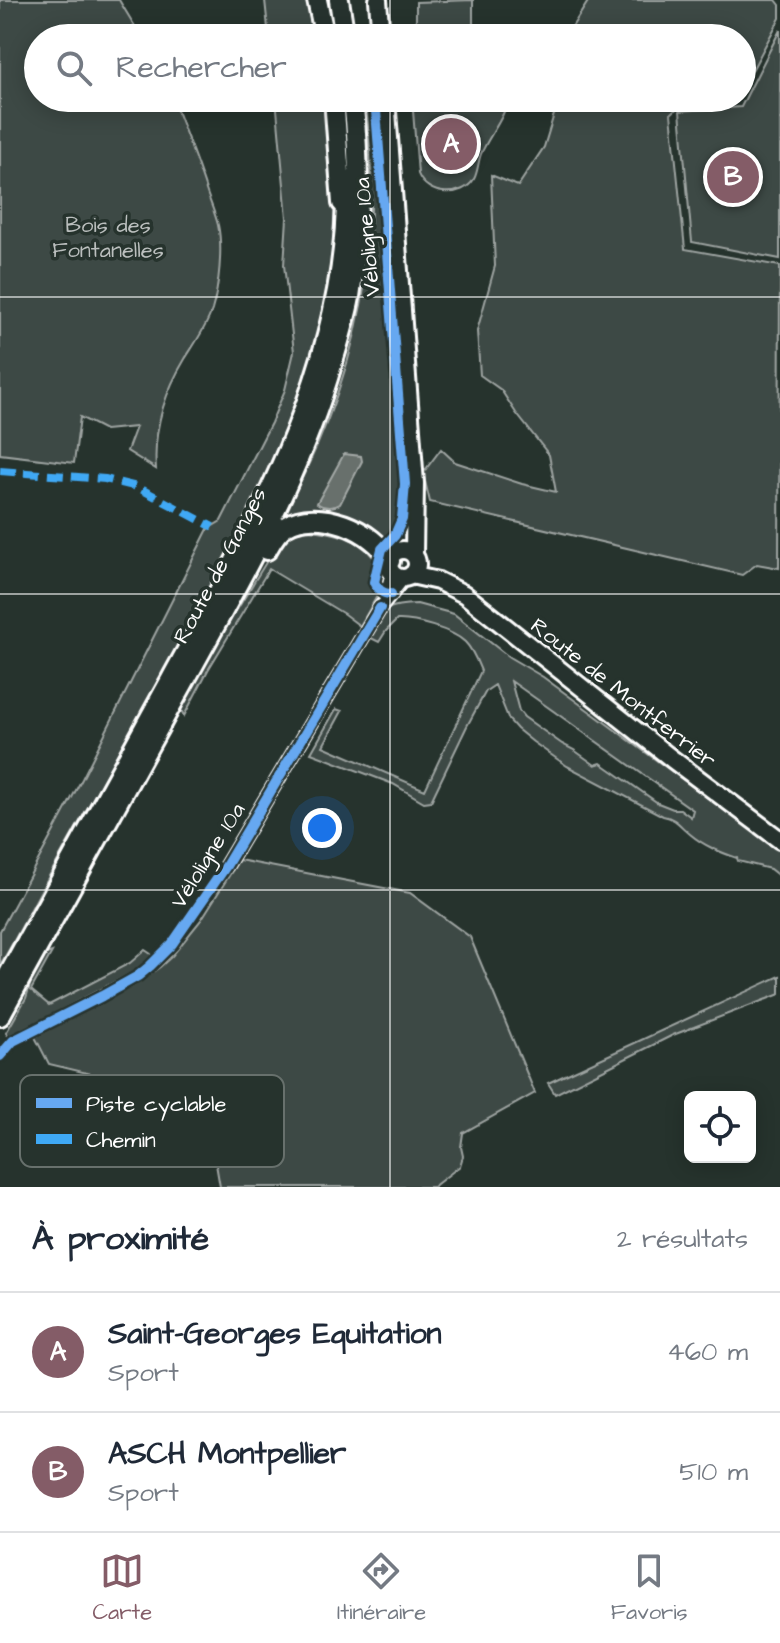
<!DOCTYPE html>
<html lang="fr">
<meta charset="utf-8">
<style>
:root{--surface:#fff;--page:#f2f2f3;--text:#1f2937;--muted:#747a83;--line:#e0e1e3;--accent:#845c67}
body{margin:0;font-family:"Architects Daughter",sans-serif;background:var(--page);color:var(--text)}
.controls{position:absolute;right:24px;bottom:24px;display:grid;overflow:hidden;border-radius:12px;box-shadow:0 4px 20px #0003}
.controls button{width:72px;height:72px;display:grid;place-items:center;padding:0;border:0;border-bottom:2px solid var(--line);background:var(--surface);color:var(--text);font:40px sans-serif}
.you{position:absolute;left:322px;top:828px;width:28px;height:28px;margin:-20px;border:6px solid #fff;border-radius:50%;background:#1a73e8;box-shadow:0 0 0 12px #1a73e833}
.badge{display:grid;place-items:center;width:52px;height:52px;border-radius:50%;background:var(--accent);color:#fff;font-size:26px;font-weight:700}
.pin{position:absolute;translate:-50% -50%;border:4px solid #fff;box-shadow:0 2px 8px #0006}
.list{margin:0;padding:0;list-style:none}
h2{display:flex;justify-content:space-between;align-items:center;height:104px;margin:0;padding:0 32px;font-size:34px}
h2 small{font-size:26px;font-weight:400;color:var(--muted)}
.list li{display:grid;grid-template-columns:52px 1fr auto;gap:24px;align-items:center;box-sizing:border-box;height:120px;padding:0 32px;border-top:2px solid var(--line)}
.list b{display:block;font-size:30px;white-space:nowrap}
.list p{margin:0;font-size:26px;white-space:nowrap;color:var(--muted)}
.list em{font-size:26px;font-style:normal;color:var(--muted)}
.icon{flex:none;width:44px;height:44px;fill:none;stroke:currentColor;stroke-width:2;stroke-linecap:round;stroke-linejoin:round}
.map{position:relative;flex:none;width:780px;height:1187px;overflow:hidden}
.search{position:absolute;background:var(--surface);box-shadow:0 4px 20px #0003;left:24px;right:24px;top:24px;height:88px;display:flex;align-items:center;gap:20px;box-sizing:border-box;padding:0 28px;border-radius:44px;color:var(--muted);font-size:30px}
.sheet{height:344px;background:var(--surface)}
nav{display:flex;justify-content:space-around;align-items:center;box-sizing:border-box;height:112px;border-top:2px solid var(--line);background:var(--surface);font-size:22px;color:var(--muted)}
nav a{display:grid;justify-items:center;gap:4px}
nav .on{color:var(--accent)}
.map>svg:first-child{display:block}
.green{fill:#3e4944;stroke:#9ea4a2;stroke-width:2;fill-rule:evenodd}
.water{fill:#67706c;stroke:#a4a9a7;stroke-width:2}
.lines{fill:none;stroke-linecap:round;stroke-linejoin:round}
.stream{stroke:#a4a9a7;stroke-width:3}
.street-casing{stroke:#fff;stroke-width:17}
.secondary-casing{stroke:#fff;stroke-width:22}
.primary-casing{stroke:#fff;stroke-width:24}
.street{stroke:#26332d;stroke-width:11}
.secondary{stroke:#26332d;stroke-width:16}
.primary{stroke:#26332d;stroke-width:18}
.quiet{stroke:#3fa9f5;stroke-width:8;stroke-dasharray:16 8;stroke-linecap:butt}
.cycleway-casing{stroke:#26332d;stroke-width:15}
.cycleway{stroke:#66a8f1;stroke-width:10}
.grid{fill:none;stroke:#fff;stroke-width:2;stroke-opacity:0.55}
.labels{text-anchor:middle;stroke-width:7;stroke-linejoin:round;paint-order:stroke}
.park-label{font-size:22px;fill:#bbbfbe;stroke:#26332d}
.street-label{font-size:22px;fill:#fff;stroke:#26332d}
.key{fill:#26332d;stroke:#67706c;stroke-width:2}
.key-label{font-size:22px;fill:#fff}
</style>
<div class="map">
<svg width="780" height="1187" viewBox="0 0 780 1187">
<rect width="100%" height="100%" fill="#26332d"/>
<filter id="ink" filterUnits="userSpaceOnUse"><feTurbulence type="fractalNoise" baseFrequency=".0125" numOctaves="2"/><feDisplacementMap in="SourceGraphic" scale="16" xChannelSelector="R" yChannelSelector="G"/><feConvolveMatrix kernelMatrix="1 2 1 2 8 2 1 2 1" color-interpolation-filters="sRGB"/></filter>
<g filter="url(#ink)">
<path class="green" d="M0,0H119L142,38H38V98H172C184,129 196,159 206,190C210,202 215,213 218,225C223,248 219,287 212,310C206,328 195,343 185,359C165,392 153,430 156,469L127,451L136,427L105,430L80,417L74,463L0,454Z
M265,0H311L318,38H269Z
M473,0V38H416V2Z
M589,0H776L780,5V18L742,89V38H565Z
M780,30V259L692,242L680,111L741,107Z
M276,98H328C336,166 338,242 324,309C296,451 212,586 142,711C109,769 77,827 44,885C29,912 16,939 0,965V931L82,779L208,529L221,521L271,423L285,390L294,352L284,265L287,218Z
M365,98H371L372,106L391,383L403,491C402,501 398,525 392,533C390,537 385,540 382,543L361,526H277C315,459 347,381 361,305C374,239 373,164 365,98Z
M412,98H508C506,116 488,137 481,154C478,162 478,172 474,179C463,198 427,197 418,174Z
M559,98H737L683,103L671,114L685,249L780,266L779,568L757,564L742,575L430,502L423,473L441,449L455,462L522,484L556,492L549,455L516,413L501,390L480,375L477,331L495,266L491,175L518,186L544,147Z
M308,530C334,532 357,537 374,558L370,586L377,596L360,626L344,614L269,569L208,670L184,716L181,710L184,702L213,649L276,546C285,535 294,532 308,530Z
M417,604L454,614L509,657L543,677L780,851V877L770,869L738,861L737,858C720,852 704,846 690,834C680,826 676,818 663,816L567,766L533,742L517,729L509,720L495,685L486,691L467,726L431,801L424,802L393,784L311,753L336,709L342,711L323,746L425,790L481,671C477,661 473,650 465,642C453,630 414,619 397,620L386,631L379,642L369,637C385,609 383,605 417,604ZM511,681L693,810L691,817L680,809H673L658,803L601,763L595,765L574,750L562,744L524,717L519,711Z
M239,860L410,893L470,937L535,1093L463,1133L461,1147L463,1156L460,1166L433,1187H220L205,1101L49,1064L35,1037L135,985L160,967L172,956L201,920Z
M145,950L154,956L135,971L9,1037L6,1033L26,998L31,982L46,954L52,952L31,990L49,1005L130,963Z
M780,976V994L673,1035L555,1094L548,1083Z"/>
<path class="water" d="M344,454L361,456L362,461L340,504C334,508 323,508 317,503Z"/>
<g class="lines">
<path class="stream" d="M382,563L384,569V579"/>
<g class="street-casing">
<path id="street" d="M385,596L392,571
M226,866L380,608L404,578"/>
</g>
<g class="secondary-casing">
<path id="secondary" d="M378,0L381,38
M386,98L415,483L414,555
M389 564a14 14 0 1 1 28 0a14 14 0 1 1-28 0Z
M411,575L438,581L464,594L672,759L780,840"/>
</g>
<g class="primary-casing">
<path id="primary" d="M317,0L325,38
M339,0L345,38
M334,98L342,203
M267,550C272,541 277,531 286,526C317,506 375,530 390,561
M0,990C56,887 113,784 170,681C253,529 348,368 346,189
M0,1016C57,912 114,808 172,704C230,598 292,494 328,378C336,351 345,324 350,297C360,231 360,164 353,98"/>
</g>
<use href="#street" class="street"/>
<use href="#secondary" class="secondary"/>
<use href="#primary" class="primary"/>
<path class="quiet" d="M0,471L105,479L137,487L213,527"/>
<g class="cycleway-casing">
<path id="cycleway" d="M375,98L405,484L402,519L395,535L382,549L374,582C377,589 383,594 391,594
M0,1056L13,1041L102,996L138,976L150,966L172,944L226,866L380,608"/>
</g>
<use href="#cycleway" class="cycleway"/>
</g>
</g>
<path class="grid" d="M390,0V38M390,98V1187M0,297H780M0,594H780M0,890H780"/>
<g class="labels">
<g class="park-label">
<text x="108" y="232">Bois des<tspan x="108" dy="25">Fontanelles</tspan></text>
</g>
<g class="street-label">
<text transform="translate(366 237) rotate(-95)" y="8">Véloligne 10a</text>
<text transform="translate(219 565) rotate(-62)" y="8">Route de Ganges</text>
<text transform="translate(624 692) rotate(38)" y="8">Route de Montferrier</text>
<text transform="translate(207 855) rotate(-58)" y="8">Véloligne 10a</text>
</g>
</g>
<rect x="20" y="1075" width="264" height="92" rx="12" class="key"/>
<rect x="36" y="1098" width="36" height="10" fill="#66a8f1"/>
<rect x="36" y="1134" width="36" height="10" fill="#3fa9f5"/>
<g class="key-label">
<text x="86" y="1111">Piste cyclable</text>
<text x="86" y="1147">Chemin</text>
</g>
</svg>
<div class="controls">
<button><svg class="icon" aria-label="locate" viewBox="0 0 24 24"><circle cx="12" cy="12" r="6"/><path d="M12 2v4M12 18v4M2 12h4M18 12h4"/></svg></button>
</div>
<div class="you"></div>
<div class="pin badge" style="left:451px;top:144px">A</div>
<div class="pin badge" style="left:733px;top:177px">B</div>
<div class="search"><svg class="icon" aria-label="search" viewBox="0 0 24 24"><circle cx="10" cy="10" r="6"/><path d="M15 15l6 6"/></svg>Rechercher</div>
</div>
<section class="sheet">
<h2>À proximité<small>2 résultats</small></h2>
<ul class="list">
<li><span class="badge">A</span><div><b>Saint-Georges Equitation</b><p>Sport</p></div><em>460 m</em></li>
<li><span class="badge">B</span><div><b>ASCH Montpellier</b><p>Sport</p></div><em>510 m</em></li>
</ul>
</section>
<nav>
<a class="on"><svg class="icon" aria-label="map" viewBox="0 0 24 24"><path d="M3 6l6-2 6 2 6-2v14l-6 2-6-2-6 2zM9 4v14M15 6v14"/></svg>Carte</a>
<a><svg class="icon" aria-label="directions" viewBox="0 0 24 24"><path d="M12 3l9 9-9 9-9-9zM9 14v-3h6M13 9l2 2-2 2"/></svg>Itinéraire</a>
<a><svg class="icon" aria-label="saved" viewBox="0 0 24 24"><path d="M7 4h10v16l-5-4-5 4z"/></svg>Favoris</a>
</nav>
